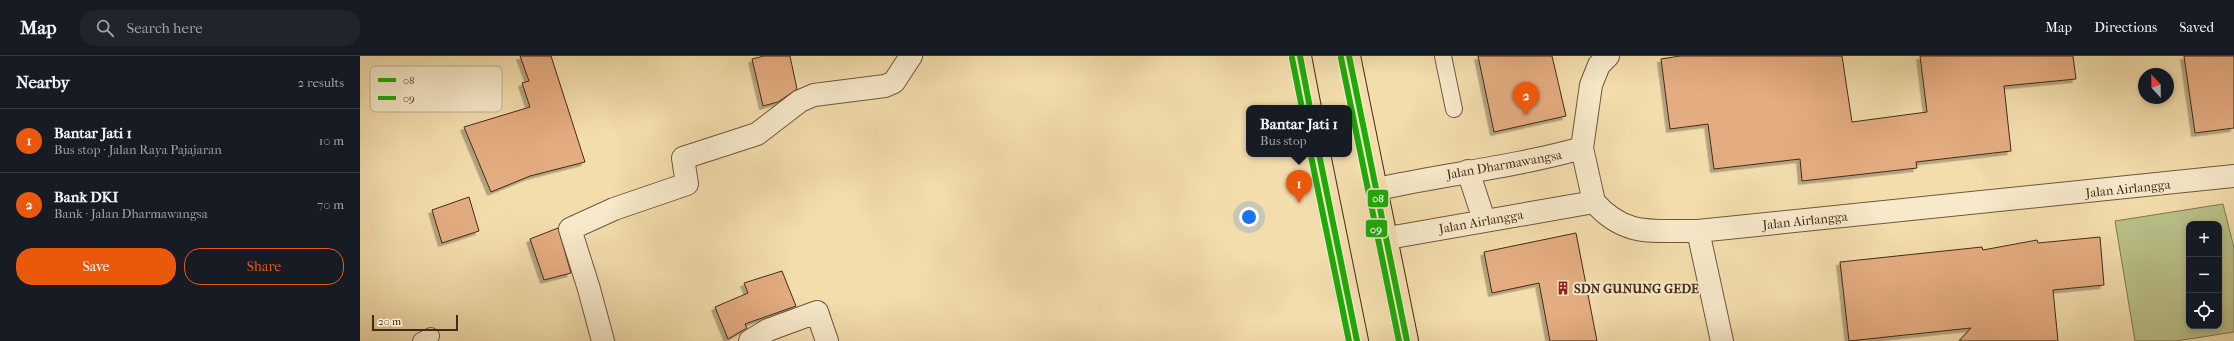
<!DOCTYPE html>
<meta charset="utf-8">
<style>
:root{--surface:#171b24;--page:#20242c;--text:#f1f3f6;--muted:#9ea1a6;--line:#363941;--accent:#ea580c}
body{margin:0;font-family:"IM FELL French Canon",serif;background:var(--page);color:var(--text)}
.controls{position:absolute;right:12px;bottom:12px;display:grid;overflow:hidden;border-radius:8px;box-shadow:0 2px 6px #0003}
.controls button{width:36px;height:36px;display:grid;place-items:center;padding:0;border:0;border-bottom:1px solid var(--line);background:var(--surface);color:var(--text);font:20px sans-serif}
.compass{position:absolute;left:1778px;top:12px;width:36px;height:36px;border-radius:50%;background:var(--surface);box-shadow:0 2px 6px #0003;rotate:338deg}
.scale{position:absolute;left:12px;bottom:10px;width:86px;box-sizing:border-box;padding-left:4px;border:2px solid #452a16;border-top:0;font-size:11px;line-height:14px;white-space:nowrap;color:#452a16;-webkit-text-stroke:3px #f7e9ca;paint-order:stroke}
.you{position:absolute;left:889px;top:161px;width:14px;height:14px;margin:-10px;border:3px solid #fff;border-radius:50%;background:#1a73e8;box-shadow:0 0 0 6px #1a73e833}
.badge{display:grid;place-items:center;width:26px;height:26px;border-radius:50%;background:var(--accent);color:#fff;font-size:13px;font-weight:700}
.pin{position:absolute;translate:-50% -33px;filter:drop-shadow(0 1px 2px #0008)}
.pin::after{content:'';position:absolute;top:21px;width:14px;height:12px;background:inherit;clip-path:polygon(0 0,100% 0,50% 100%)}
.popup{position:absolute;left:886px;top:49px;width:106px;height:52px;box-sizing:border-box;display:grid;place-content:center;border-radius:8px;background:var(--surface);filter:drop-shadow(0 1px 3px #0005);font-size:13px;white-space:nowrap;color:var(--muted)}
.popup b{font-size:15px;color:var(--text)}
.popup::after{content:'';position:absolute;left:50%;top:100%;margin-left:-8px;border:8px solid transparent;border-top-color:var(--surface)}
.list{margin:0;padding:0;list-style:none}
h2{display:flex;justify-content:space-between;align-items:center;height:52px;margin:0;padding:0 16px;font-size:17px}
h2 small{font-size:13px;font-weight:400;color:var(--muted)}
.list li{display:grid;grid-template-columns:26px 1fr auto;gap:12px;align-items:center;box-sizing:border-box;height:64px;padding:0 16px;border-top:1px solid var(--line)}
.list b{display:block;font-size:15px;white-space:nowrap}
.list p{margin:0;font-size:13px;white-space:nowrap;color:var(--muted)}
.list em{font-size:13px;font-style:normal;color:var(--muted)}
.actions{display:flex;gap:8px;padding:12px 16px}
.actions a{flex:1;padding:9px 0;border:1px solid var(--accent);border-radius:16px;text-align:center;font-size:14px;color:var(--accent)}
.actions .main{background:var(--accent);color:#fff}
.icon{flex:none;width:22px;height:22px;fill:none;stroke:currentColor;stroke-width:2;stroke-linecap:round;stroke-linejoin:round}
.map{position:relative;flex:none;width:1874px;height:285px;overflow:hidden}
header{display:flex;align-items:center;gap:24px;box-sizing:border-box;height:56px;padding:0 20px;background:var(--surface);border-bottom:1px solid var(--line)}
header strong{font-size:19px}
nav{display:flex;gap:22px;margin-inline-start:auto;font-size:14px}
.search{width:280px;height:36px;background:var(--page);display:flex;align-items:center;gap:10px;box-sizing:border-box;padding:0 14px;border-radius:16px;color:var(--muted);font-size:15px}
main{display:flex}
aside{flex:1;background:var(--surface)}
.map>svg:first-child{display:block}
.green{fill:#bac18a;stroke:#807650;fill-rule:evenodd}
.building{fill:#e4ac81;stroke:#452a16;filter:url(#shadow)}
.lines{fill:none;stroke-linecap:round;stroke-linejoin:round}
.lane-casing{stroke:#70573c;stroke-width:18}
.street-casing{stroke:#70573c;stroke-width:24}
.highway-casing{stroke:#452a16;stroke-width:24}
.lane{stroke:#f7e9ca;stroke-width:16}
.street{stroke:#f7e9ca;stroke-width:22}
.highway{stroke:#f3ddad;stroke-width:22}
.bus-1-casing{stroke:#f7e9ca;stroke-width:9}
.bus-2-casing{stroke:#f7e9ca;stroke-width:9}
.bus-1{stroke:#1eaa09;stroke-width:6}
.bus-2{stroke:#1eaa09;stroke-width:6}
.labels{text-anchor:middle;stroke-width:4;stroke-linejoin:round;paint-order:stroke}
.street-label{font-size:13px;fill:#452a16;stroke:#f7e9ca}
.poi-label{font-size:13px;font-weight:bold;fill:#452a16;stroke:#f7e9ca;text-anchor:start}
.key{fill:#f7e9ca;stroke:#c2b094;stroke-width:1}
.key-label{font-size:11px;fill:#452a16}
.line-badge{stroke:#f7e9ca;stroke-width:1.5}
.badge-label{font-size:11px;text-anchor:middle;font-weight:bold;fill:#fff}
</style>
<header>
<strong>Map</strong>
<div class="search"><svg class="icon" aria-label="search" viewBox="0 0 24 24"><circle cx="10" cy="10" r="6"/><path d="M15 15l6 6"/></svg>Search here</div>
<nav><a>Map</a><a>Directions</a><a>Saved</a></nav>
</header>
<main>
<aside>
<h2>Nearby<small>2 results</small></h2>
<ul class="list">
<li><span class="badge">1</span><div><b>Bantar Jati 1</b><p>Bus stop · Jalan Raya Pajajaran</p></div><em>10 m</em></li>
<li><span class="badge">2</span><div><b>Bank DKI</b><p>Bank · Jalan Dharmawangsa</p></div><em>70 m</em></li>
</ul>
<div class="actions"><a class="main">Save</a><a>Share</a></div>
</aside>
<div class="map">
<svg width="1874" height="285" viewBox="0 0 1874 285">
<defs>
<filter id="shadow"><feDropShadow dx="-3.5" dy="3.5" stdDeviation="0" flood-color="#0004"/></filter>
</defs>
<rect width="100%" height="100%" fill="#f3ddad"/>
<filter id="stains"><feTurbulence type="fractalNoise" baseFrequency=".005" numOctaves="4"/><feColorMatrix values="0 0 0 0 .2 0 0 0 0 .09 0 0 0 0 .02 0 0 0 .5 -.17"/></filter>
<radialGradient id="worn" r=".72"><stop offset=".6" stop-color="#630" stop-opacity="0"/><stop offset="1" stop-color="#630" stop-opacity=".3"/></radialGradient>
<path class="green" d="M1863,148L1874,192V276L1816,285H1775L1755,165ZM1829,168H1859V270H1829Z"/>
<path class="building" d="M160,0H191L225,106L170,120L131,136L104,71L170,51L162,27L169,25Z
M404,0H430L437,33L418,46L403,50L392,3Z
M1118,0H1192L1206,60L1134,76Z
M1320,0H1482L1492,66L1567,56L1560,0H1713L1716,23L1644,30L1651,95L1556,106L1557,112L1442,125L1440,103L1354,113L1348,68L1310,73L1301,3Z
M1824,0H1874V72L1835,77Z
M109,141L119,175L82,187L72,154Z
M198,172L211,217L184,224L170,183Z
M1216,177L1237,285H1190L1179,227L1132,237L1124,196Z
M1740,181L1744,229L1693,234L1698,285H1599L1611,272L1489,285L1480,206L1622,191L1623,194L1677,184L1678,187Z
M422,215L436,250L385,268L387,272L368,283L355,251L388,237L384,227Z"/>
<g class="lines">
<g class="lane-casing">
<path id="lane" d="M1083,0L1094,53
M61,285L71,280"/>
</g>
<g class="street-casing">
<path id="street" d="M1108,115L1124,164
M1017,133C1085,118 1155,111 1222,92
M1234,146C1266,182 1293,174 1338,175L1874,120
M1234,146L1222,92L1231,29L1239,9L1248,0
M1338,175L1362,285
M1028,182L1234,146
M243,285L229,233L210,173L254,153L327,128L323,102L397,78L440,45L454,39L525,30L534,26L551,0
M390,285L408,274L457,256L467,285"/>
</g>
<g class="highway-casing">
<path id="highway" d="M940,0L950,52
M989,0L1047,285
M959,98L997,285"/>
</g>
<use href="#lane" class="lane"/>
<use href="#street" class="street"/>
<use href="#highway" class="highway"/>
<g class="bus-1-casing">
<path id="bus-1" d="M940,0L950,52
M989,0L1047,285
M959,98L997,285"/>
</g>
<g class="bus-2-casing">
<path id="bus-2" d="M932,2L942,52
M981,2L1039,285
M951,100L989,285"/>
</g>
<use href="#bus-1" class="bus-1"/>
<use href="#bus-2" class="bus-2"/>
</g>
<defs>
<g id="building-bare" transform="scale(1.08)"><path d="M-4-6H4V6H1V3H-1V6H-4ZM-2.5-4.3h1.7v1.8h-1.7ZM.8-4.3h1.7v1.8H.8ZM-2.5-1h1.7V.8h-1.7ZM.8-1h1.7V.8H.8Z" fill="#8f2418" stroke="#f7e9ca" stroke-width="2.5" paint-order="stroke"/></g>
</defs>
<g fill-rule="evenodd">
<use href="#building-bare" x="1203" y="232"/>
</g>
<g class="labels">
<g class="street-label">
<text transform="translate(1144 108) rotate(-10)" y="5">Jalan Dharmawangsa</text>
<text transform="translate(1768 132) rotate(-6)" y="5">Jalan Airlangga</text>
<text transform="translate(1445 164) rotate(-6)" y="5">Jalan Airlangga</text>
<text transform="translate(1121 165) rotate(-10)" y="5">Jalan Airlangga</text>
</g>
<g class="poi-label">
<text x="1214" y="237">SDN GUNUNG GEDE</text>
</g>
</g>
<rect x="10" y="10" width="132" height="46" rx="6" class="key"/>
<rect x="18" y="22" width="18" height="4" fill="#1eaa09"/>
<rect x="18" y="40" width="18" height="4" fill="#1eaa09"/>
<g class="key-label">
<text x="43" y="28">08</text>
<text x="43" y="46">09</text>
</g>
<g class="line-badge">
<rect x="1007" y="133" width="22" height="19" rx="4" fill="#1eaa09"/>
<rect x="1005" y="163" width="23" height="19" rx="4" fill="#1eaa09"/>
</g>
<g class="badge-label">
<text x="1018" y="146">08</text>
<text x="1016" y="177">09</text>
</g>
<rect width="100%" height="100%" filter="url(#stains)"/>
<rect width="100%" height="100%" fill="url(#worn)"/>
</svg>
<div class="controls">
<button>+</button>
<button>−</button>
<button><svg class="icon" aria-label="locate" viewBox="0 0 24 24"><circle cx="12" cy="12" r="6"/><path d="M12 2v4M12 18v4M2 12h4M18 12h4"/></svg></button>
</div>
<svg class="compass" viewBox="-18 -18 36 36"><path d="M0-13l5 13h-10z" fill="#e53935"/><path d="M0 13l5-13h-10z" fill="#9ea1a6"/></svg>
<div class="scale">20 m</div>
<div class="you"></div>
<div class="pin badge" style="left:939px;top:147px">1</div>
<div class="popup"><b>Bantar Jati 1</b>Bus stop</div>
<div class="pin badge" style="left:1166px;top:59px">2</div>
</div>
</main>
